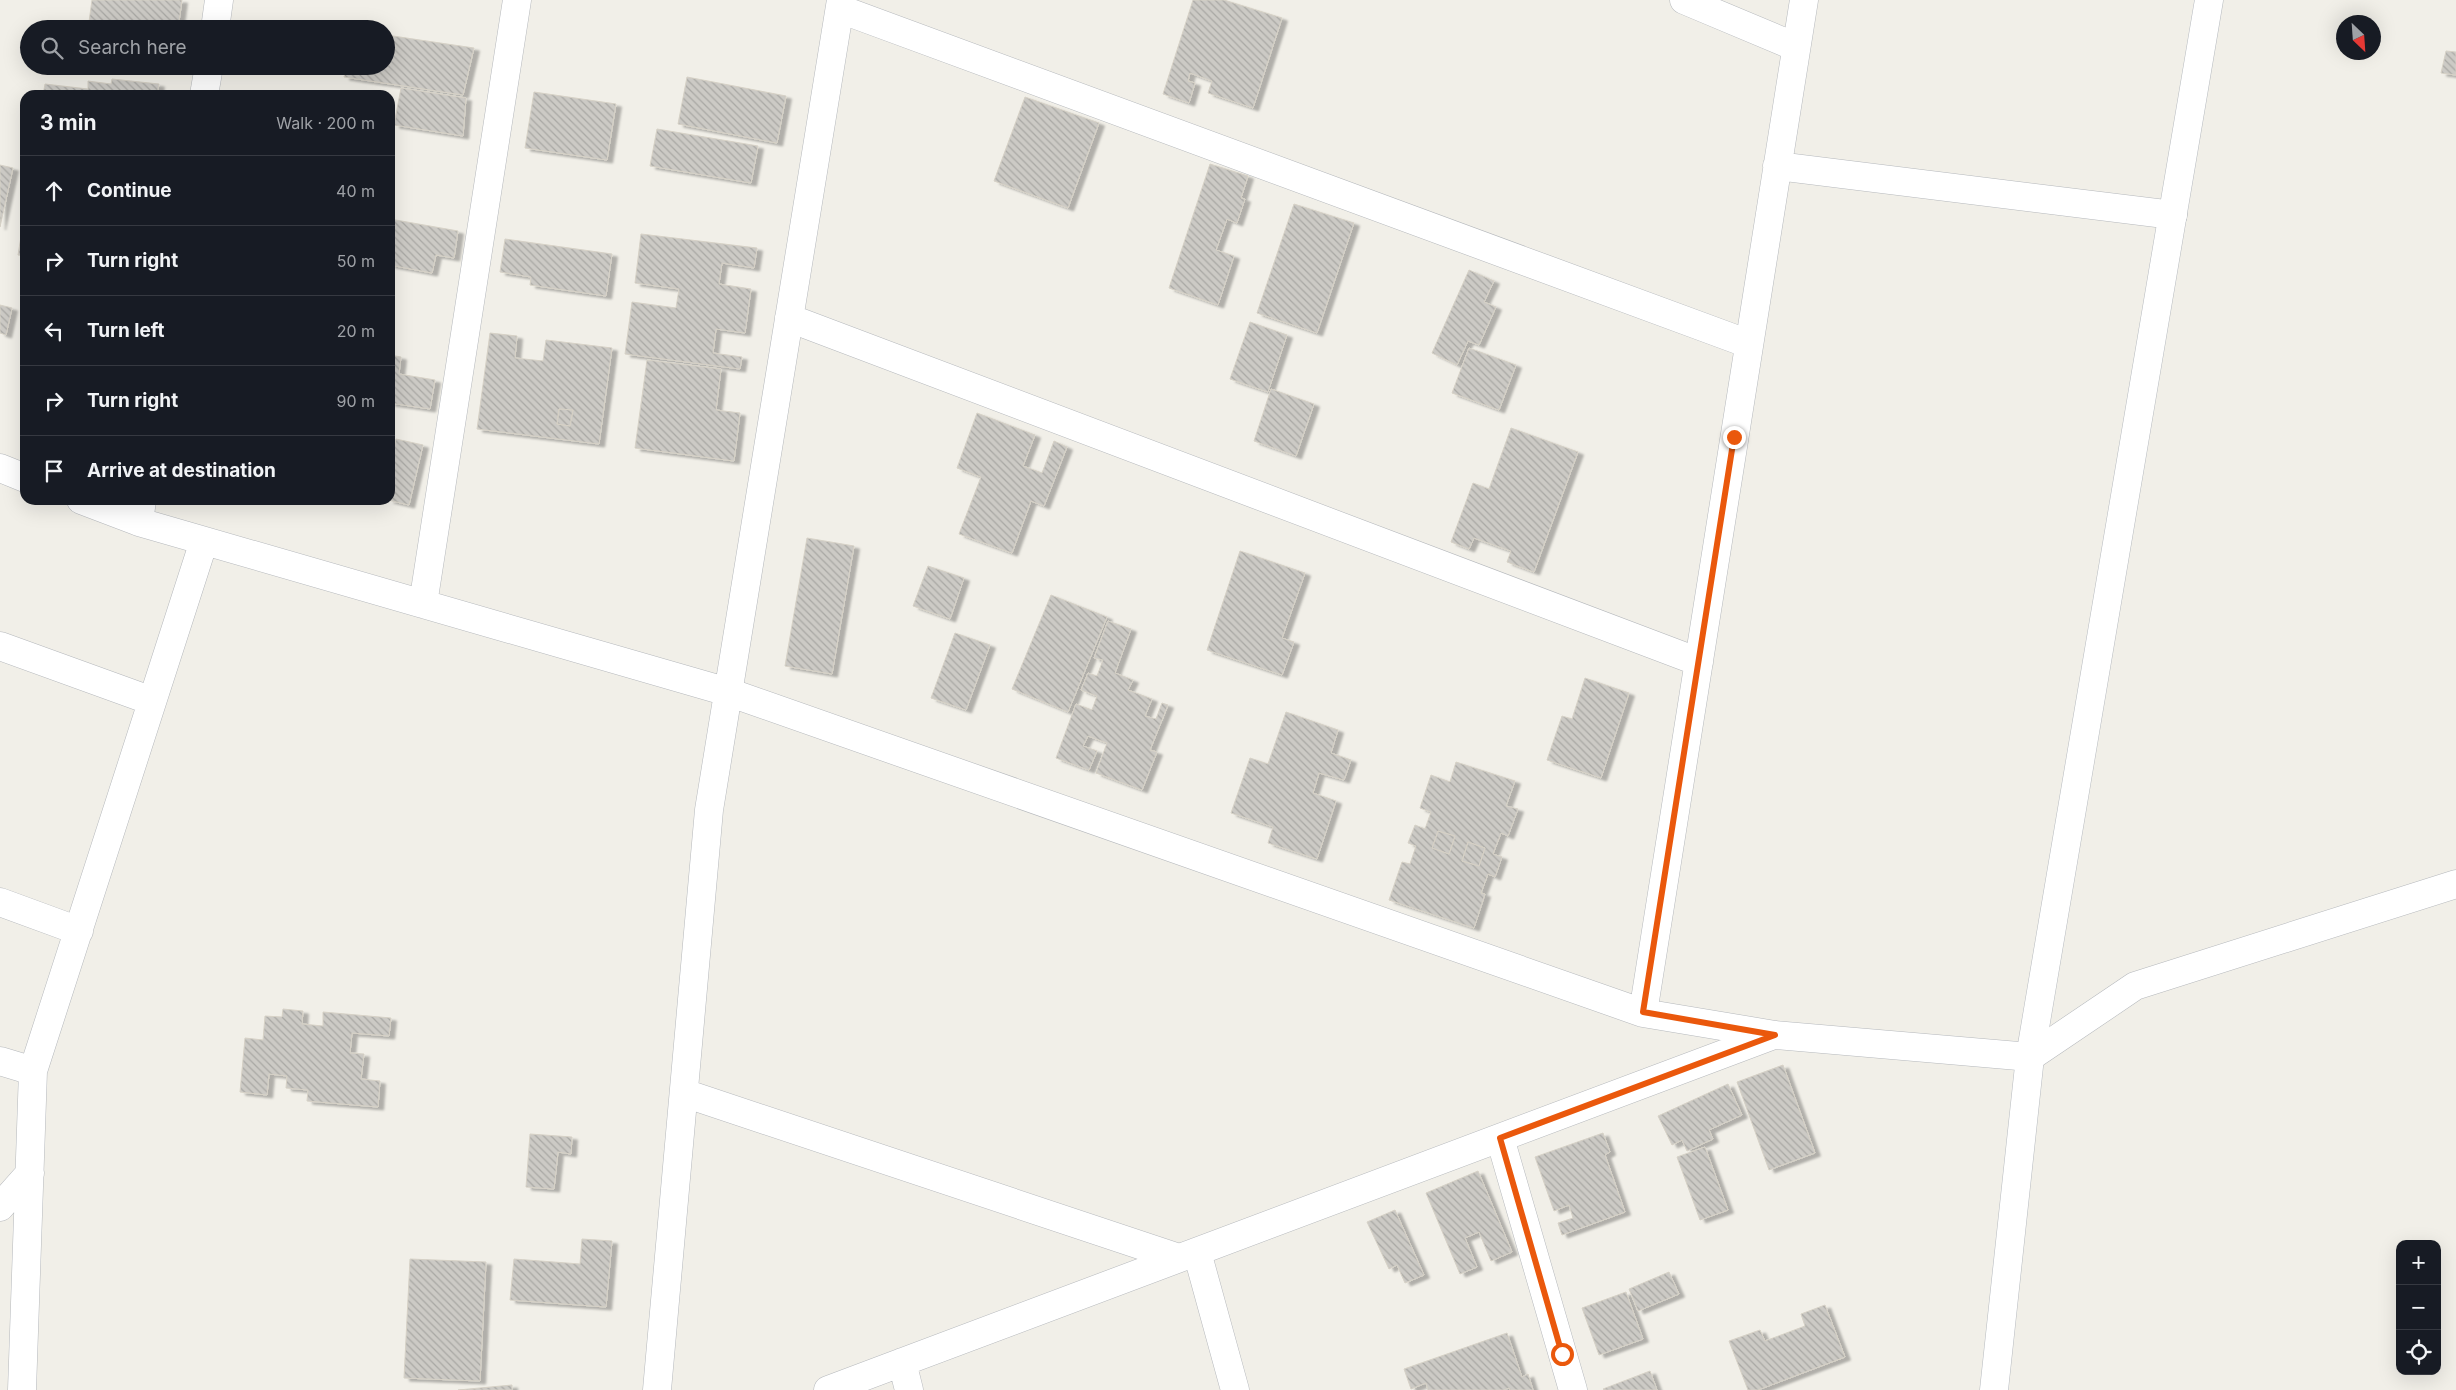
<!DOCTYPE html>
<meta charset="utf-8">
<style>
:root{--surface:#171b24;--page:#242831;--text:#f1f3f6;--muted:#9ea1a6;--line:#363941}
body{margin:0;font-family:Inter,sans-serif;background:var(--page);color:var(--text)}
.controls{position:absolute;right:15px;bottom:15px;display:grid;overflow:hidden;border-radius:10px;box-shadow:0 5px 20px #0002}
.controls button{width:45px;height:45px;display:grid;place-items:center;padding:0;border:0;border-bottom:1px solid var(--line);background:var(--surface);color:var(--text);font:25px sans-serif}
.compass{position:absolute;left:2336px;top:15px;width:45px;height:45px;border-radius:50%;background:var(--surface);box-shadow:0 5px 20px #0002;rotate:155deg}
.stop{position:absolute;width:15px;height:15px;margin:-11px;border:4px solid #ea580c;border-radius:50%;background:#fff}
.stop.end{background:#ea580c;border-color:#fff;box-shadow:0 1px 5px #0008}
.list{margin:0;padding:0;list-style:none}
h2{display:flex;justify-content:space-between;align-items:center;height:65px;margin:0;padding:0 20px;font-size:21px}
h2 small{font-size:16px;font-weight:400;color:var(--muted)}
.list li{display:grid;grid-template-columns:32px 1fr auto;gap:15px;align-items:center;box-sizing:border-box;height:70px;padding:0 20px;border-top:1px solid var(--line)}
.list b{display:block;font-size:19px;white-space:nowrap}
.list em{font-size:16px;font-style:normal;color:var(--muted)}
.icon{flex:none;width:28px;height:28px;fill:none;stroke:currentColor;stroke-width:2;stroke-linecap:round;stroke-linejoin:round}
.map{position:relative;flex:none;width:2456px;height:1390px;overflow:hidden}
.search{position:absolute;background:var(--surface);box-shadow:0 5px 20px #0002;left:20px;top:20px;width:375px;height:55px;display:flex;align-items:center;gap:12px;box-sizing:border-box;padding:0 18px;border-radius:28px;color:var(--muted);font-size:19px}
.panel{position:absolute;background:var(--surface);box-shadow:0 5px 20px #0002;left:20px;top:90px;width:375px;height:415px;border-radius:15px}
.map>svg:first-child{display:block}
.building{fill:url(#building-back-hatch);stroke:#d6d1c6;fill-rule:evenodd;filter:url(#shadow)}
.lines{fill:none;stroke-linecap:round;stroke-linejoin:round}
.minor-casing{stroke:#b5b8bc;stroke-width:29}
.tertiary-casing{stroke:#b5b8bc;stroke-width:29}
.secondary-casing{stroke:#b6babf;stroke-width:29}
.minor{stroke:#fff;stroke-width:28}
.tertiary{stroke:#fff;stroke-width:28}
.secondary{stroke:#fff;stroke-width:28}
.route{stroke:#ea580c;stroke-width:6}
</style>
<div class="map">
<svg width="2456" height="1390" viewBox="0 0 2456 1390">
<defs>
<pattern id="building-back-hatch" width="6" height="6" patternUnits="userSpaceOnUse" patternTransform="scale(1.25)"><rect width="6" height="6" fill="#cccac5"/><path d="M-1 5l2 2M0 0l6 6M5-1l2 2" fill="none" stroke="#a9a8a4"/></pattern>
<filter id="shadow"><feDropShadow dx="5.5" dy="3" stdDeviation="1" flood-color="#0004"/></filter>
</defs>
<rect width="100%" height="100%" fill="#f1efe8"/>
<path class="building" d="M92,0H182L178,29H88Z
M1193,0H1224L1282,18L1253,108L1208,93L1212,81L1190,73L1188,81L1195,83L1189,103L1163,94Z
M386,35L474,48L463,95L344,77L347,66H386Z
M2446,51L2456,52V75L2441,73Z
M687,77L786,96L777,143L678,124Z
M112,79L159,84L157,95H43L45,84L88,89V81L111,84Z
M401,88L466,98L463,136L394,125Z
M534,92L616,104L607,160L525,148Z
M1025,97L1099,123L1068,208L994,181Z
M657,129L758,146L751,183L650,166Z
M1210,164L1248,176L1241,198L1245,199L1237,223L1227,219L1216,250L1234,256L1218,305L1169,288Z
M0,165L13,168L0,227Z
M1294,204L1354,223L1317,333L1257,313Z
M25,212V256L18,255Z
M390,219L458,231L454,258L436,255L432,273L390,265Z
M641,234L757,248L754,268L722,263L719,284L751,289L745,333L716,329L713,353L742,357L740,369L625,354L632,302L676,308L679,289L635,283Z
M505,239L612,254L606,296L530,285L531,277L500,272Z
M1469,270L1494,281L1484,302L1496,307L1479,345L1468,341L1457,365L1432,353Z
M0,305L12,308L6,335L0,333Z
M1250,322L1287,335L1268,392L1230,379Z
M490,333L517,336L515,358L543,361L546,340L612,348L599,444L477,429ZM559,409L573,410L570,426L557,424Z
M1469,348L1516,365L1499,410L1452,393Z
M390,355L401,357L399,374L435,380L430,409L390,403Z
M647,360L721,369L716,410L740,413L734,461L635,448Z
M1271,389L1314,404L1296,456L1254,441Z
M559,409L573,410L570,426L557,424Z
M977,413L1035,435L1023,466L1042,473L1054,441L1067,447L1044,506L1031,501L1012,553L959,534L981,477L957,468Z
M1511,428L1578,452L1534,572L1507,562L1511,551L1474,538L1469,549L1451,542L1473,483L1489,489Z
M396,439L423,445L409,505L388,500H390V466Z
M807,538L854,546L832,674L785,666Z
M1240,551L1305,573L1282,638L1294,642L1282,675L1207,650Z
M928,566L964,578L950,619L913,606Z
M1051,595L1107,617L1068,712L1012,689Z
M1108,621L1131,629L1115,673L1133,680L1128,690L1152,699L1145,716L1156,719L1162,703L1168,705L1150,750L1157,752L1142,790L1096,773L1107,743L1088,736L1083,746L1097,751L1089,770L1056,758L1076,704L1092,710L1097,696L1081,690L1088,673L1097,676L1103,660L1094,658Z
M955,633L990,645L966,710L931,698Z
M1585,678L1629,693L1601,778L1547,760L1562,716L1572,719Z
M1286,712L1338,730L1331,753L1351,760L1344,780L1319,773L1313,793L1336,801L1317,859L1268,843L1273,827L1231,813L1250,758L1268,764Z
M1456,762L1515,781L1506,806L1518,809L1508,836L1501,833L1493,854L1502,857L1495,877L1488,874L1481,893L1485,894L1474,928L1389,900L1402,862L1410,864L1416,846L1408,843L1415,825L1425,829L1431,812L1420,808L1431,775L1450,782ZM1438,831L1455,836L1449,854L1432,848ZM1468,842L1485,848L1479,866L1462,861Z
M1438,831L1455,836L1449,854L1432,848Z
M1468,842L1485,848L1479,866L1462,861Z
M283,1009L303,1011L302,1024L323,1026V1012L391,1018L389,1036L352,1033L350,1053L364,1054L361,1079L380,1081L378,1107L307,1101L308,1090L286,1088L287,1076L269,1074L267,1095L240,1092L245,1038L263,1040L265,1016L282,1017Z
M1783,1065L1815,1153L1769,1170L1737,1082Z
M1728,1084L1742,1115L1709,1130L1713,1139L1687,1151L1682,1140L1672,1145L1658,1116Z
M1603,1133L1610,1152L1605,1155L1625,1212L1562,1235L1558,1223L1573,1218L1569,1205L1554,1211L1535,1157Z
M530,1134L572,1137L571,1154L558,1152L554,1189L526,1187Z
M1705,1147L1728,1210L1700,1220L1677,1157Z
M1478,1171L1512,1252L1491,1261L1479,1232L1465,1238L1477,1267L1460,1274L1426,1193Z
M1395,1210L1424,1275L1405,1283L1397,1265L1389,1269L1367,1222Z
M582,1239L612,1241L606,1307L510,1300L514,1259L580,1264Z
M410,1259L486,1262L480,1381L404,1378Z
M1669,1272L1679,1294L1638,1311L1629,1289Z
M1626,1292L1643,1339L1599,1355L1582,1308Z
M1825,1305L1845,1357L1758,1390H1748L1729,1341L1760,1330L1765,1341L1805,1326L1801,1314Z
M1507,1333L1522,1377L1528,1374L1533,1390H1510L1509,1388L1504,1390H1428L1426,1383L1411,1389L1404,1369Z
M1650,1371L1657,1390H1604L1603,1389Z
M512,1385V1390H458Z"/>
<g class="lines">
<g class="minor-casing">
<path id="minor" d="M1684,0L1796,47
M840,9L1749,344
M215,29L219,0
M204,95L209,66
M1777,166L2173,215
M789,318L1699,662
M0,468L25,478
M81,500L139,522L728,692L1643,1013L1775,1035L2030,1057
M139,522L142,500
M423,604L517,0
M0,646L152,701
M0,902L79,931
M1643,1013L1804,0
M0,1061L33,1071
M684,1093L1179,1258
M1500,1138L1573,1390
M0,1207L30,1173
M1197,1252L1235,1390
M902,1362L909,1390
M22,1390L33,1071L204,541
M657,1390L709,810L841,0
M828,1390L1774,1035"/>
</g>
<g class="tertiary-casing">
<path id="tertiary" d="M2030,1057L2135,986L2456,884"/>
</g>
<g class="secondary-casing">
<path id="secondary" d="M1994,1390L2030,1057L2209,0"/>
</g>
<use href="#minor" class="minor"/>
<use href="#tertiary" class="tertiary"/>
<use href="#secondary" class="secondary"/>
</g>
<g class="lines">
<path class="route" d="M1562,1354L1500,1138L1775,1035L1643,1012L1734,437"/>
</g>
</svg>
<div class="controls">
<button>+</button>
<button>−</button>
<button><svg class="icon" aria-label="locate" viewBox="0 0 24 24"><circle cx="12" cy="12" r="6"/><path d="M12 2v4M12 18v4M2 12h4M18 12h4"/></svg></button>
</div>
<svg class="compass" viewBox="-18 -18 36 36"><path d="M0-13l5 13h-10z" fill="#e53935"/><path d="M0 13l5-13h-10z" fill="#9ea1a6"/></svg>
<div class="stop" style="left:1562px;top:1354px"></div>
<div class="stop end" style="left:1734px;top:437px"></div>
<div class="search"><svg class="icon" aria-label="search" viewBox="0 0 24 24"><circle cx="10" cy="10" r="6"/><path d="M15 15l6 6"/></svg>Search here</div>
<section class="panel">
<h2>3 min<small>Walk · 200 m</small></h2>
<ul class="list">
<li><svg class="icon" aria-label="ahead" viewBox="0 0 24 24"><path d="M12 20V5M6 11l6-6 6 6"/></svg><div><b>Continue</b></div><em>40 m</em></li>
<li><svg class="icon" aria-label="right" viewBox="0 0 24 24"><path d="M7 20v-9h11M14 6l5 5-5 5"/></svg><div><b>Turn right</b></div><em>50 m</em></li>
<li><svg class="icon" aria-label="left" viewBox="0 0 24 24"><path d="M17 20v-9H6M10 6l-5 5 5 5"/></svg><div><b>Turn left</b></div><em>20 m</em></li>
<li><svg class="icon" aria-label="right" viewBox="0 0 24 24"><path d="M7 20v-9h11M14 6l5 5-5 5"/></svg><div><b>Turn right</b></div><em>90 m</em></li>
<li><svg class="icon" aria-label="arrive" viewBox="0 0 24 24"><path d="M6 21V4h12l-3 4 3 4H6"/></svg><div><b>Arrive at destination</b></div></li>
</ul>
</section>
</div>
